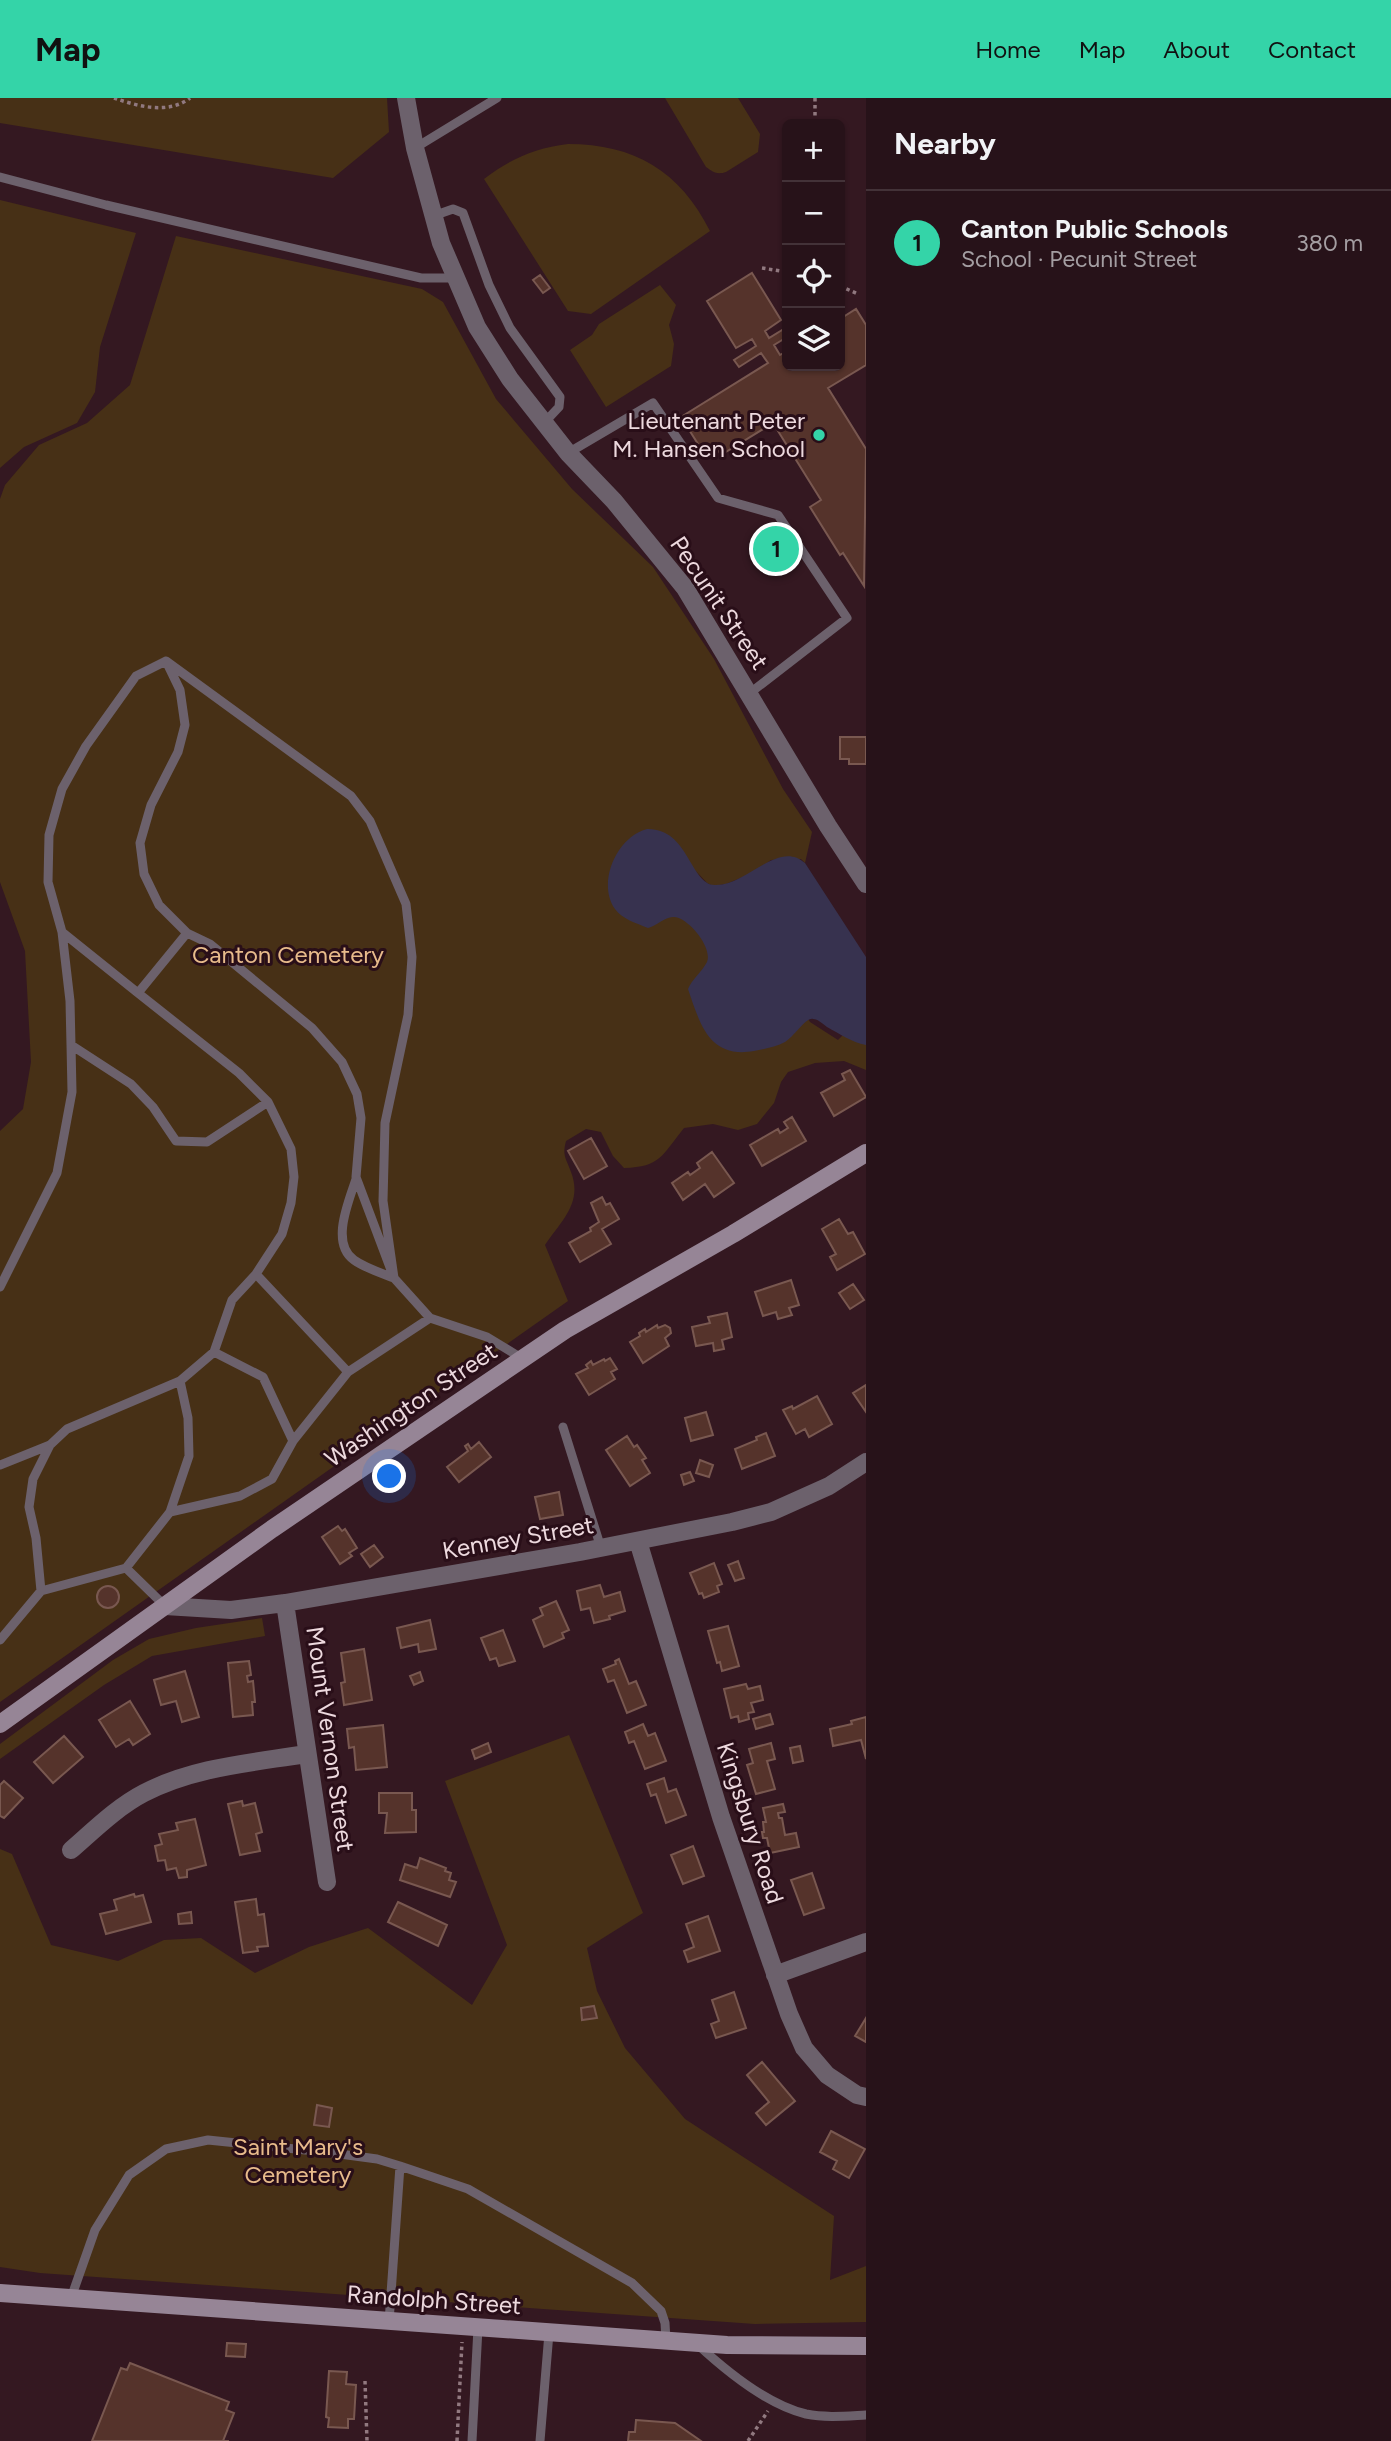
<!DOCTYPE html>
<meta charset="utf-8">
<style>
:root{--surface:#271219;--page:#2f1b22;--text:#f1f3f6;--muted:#a49ea2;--line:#433238;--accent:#34d4a8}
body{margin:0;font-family:Figtree,sans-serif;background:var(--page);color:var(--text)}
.controls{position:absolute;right:21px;top:21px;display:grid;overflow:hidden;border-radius:10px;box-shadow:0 2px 5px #0004}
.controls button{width:63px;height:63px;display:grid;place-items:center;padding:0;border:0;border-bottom:2px solid var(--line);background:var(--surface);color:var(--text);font:35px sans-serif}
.you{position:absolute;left:390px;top:1379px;width:24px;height:24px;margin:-18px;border:5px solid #fff;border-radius:50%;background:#1a73e8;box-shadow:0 0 0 10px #1a73e833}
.badge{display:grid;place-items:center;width:46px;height:46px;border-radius:50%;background:var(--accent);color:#111;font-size:23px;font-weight:700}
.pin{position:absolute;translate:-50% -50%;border:4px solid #fff;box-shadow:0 2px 7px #0006}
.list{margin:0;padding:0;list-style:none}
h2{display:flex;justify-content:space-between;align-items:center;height:91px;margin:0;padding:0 28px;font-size:30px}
h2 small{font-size:23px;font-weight:400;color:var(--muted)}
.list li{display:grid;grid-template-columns:46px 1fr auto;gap:21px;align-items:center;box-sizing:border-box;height:105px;padding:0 28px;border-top:2px solid var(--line)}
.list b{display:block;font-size:26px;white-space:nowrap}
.list p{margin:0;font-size:23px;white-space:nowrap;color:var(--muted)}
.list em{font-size:23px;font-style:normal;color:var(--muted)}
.icon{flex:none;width:38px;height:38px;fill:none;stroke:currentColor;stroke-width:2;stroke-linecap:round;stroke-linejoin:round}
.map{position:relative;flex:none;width:866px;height:2343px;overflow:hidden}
header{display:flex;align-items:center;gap:42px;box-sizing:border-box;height:98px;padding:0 35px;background:var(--accent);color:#111}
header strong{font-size:33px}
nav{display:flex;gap:38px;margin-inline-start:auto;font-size:24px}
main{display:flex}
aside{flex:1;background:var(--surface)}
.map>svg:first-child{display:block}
.green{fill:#473016}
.water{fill:#37324f}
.building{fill:#55332b;stroke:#795850;stroke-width:2}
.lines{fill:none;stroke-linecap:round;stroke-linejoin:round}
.path{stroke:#917980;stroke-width:3.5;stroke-dasharray:3.5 3.5;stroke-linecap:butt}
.service{stroke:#6c616c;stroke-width:9}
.minor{stroke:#6c616c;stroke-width:18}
.tertiary{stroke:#6c616c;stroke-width:18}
.secondary{stroke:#968596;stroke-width:18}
.poi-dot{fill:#34d4a8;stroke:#290e18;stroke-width:2.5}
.labels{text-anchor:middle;stroke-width:6;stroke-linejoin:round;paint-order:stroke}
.poi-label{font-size:24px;fill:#edd9de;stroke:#290e18;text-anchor:end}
.street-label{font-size:24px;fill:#edd9de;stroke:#290e18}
.park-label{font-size:24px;fill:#e8bb8b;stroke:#290e18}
</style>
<header>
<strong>Map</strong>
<nav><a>Home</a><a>Map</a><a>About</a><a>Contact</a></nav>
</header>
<main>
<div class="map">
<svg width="866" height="2343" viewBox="0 0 866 2343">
<rect width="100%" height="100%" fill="#341821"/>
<path class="green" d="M0,0H387L389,34L333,80L0,25Z
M665,0H738L760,36L758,54L726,74C717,77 713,74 706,69Z
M568,46C634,46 680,73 710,133L591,216L568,213L484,81C510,61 535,50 568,46Z
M0,102L136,135L100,249L95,294L77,325L24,349L0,370Z
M176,138L422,191L443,204L496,301L572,391L653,469L714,561L783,691L812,734L805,765L801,761L771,762L755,774L726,786L713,788L707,785L695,772L790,893L810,924L838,942L854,926L866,904V972L844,963L815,965L788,974L781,984L774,1005L757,1026L738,1032L713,1026L684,1030C662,1057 661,1069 624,1070L613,1058L601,1034L586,1031L566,1043C562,1058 566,1060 571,1074C583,1105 561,1123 545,1147L568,1203L0,1604V1033L23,1011L31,964L25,853L0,784V401L5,387L39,347L87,325L130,287Z
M660,187L676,207L669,227L674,246L671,268L606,309L570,252L592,237L599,226Z
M262,1520L265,1538L152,1558L104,1587L0,1661V1646L113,1562L149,1541L196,1530Z
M569,1637L643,1815L587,1850L597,1893L625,1950L685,2021L834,2118L830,2182L866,2168V2224L755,2226L40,2175L0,2169V1751L12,1756L51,1847L118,1863L164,1842L201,1840L255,1875L309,1849L368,1830L472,1907L507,1847L445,1683Z"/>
<path class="water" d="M647,731C689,730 690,787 715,787C747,788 778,741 805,765L866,859V947C851,944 840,936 827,929C823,926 818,921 813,921C806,919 793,940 785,944C776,949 764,951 754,953C709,961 700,926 688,891C692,881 702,874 707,864C713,849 687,818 673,819C665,819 656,828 648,830C636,825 622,821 615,811C596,784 618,738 647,731Z"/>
<path class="building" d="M752,175L781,222L765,233L769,240L787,229V239L774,247L780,257L787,253V268H840V221L856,211L866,227V267L828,290L866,351L864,488L843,455L840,457L810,409L821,402L773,325L721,357L716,349L705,357L681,319L768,265L761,255L739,269L734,262L756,248L752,241L736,250L707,203Z
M540,177L550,190L543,195L533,182Z
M840,639H866V666H849V661H840Z
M850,972L866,999L834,1018L821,995L845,982L842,976Z
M792,1019L806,1043L762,1068L750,1047L778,1031L780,1035L788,1030L784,1024Z
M591,1040L607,1068L584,1081L568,1053Z
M712,1054L734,1085L714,1099L705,1086L683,1102L672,1085L688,1074L690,1077L700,1070L697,1065Z
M602,1099L606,1107L610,1105L619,1121L602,1131L611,1146L580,1164L569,1145L591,1133L590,1130L599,1124L591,1105Z
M839,1121L848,1136L853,1134L865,1156L837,1172L830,1159L836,1156L822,1131Z
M791,1182L799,1207L789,1210L792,1217L778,1221L776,1214L763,1218L755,1194Z
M853,1186L864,1202L850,1211L839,1195Z
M727,1215L732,1239L722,1242L724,1251L714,1253L713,1245L696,1248L692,1229L710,1225L708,1219Z
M657,1227L658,1230L665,1227L670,1230L671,1235L665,1240L669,1248L643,1265L630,1244L640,1238L639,1235L645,1231L646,1234Z
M610,1260L617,1271L611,1274L615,1281L589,1297L576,1276L588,1270L586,1267L591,1263L593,1267L604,1261L605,1263Z
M866,1287V1314L853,1295Z
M817,1298L832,1326L809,1339L805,1331L796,1336L783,1312L792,1308L793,1311Z
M706,1314L713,1337L691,1343L685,1320Z
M766,1335L775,1358L742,1371L735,1351L757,1342L756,1339Z
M627,1338L634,1349L637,1347L646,1360L642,1362L650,1375L630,1388L606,1352Z
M479,1344L491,1359L459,1384L447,1369L468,1353L465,1348L468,1346L471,1351Z
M700,1362L713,1367L709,1379L696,1375Z
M690,1374L694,1383L684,1387L681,1377Z
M559,1394L563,1417L540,1421L535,1399Z
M338,1428L342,1433L345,1431L357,1450L349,1455L352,1458L340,1466L322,1439Z
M374,1447L383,1459L370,1469L361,1456Z
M738,1463L744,1480L735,1483L728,1467Z
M714,1465L722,1486L717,1488L719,1494L704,1500L702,1495L699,1496L690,1475Z
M600,1487L604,1499L620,1494L625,1513L609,1518L610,1521L594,1525L590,1510L581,1512L577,1493Z
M97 1499a11 11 0 1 1 22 0a11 11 0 1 1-22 0Z
M556,1503L569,1532L562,1535L564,1540L544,1549L533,1522L543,1517L540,1510Z
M430,1522L436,1551L419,1554L418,1546L401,1550L397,1530Z
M728,1528L739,1568L722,1573L720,1564L717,1565L708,1533Z
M503,1532L515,1563L499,1568L496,1560L490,1562L481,1540Z
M364,1551L372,1602L344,1607L341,1585L345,1584L341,1555Z
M619,1561L629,1586L636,1583L646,1607L627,1615L614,1582L608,1584L603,1571L616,1566L615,1563Z
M249,1563L251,1577L247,1578L248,1584L253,1583L255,1604H252L253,1617L233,1619L228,1565Z
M185,1573L199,1619L182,1624L176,1603L161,1607L154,1582Z
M420,1574L423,1583L414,1587L410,1578Z
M746,1586L748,1591L760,1588L763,1602L751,1605L754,1614L748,1615L749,1621L739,1624L738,1618L731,1620L724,1591Z
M130,1603L150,1636L133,1647L129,1641L116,1649L99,1622Z
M770,1616L773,1626L756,1631L753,1621Z
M866,1619V1661L861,1642L833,1648L830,1631L852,1626L851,1623Z
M643,1626L648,1638L655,1635L666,1663L645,1671L634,1643L629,1645L625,1634Z
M383,1627L387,1669L356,1672L354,1649L349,1650L347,1631Z
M64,1638L83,1659L53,1685L34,1664Z
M488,1645L491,1654L475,1661L472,1652Z
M771,1645L775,1661L767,1663L775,1691L756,1696L747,1667L753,1665L749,1651Z
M800,1648L803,1663L793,1665L790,1650Z
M664,1680L668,1694L676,1691L686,1717L666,1725L656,1696L651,1698L647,1686Z
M4,1683L23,1700L4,1720L0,1718V1687Z
M379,1695H412V1712H416V1734L385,1735L387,1715H379Z
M242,1703L243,1708L255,1705L262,1734L256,1736L260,1753L240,1757L228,1706Z
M783,1706L785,1714L778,1715L779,1720H782L785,1737L796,1735L799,1749L770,1755L767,1740H763L762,1734H764L763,1724H766L763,1710Z
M195,1721L206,1767L187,1772V1779L179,1780L176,1770L167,1772L165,1762L158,1763L155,1748L162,1746L159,1736L178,1732L176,1725Z
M693,1748L704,1778L683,1786L671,1757Z
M420,1760L446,1770L445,1773L451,1775L449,1782L456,1784L450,1799L400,1782L405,1766L417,1770Z
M812,1775L824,1810L804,1817L791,1782Z
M134,1796L135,1799L143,1797L151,1824L106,1836L100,1816L117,1812L114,1802Z
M256,1801L258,1817L264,1816L268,1848L257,1849L258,1853L243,1855L235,1804Z
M398,1804L447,1827L438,1848L388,1824Z
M191,1814L192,1825L179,1826L178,1816Z
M708,1818L720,1853L688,1864L684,1853L694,1849L686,1826Z
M734,1894L746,1930L716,1940L711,1926L719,1923L712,1902Z
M594,1908L597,1920L582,1922L581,1910Z
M866,1920V1944L855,1938Z
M762,1964L795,2003L766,2027L756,2015L769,2004L747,1977Z
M317,2007L332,2010L329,2029L314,2027Z
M831,2033L865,2051L849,2080L833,2071L837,2063L820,2054Z
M227,2245L246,2246L245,2259L226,2258Z
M130,2265L229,2304L226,2312L234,2315L223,2343H229H92L121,2270L127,2272Z
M329,2273L347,2274L346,2286L356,2287L354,2321H348V2330L328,2329L329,2320L326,2319Z
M636,2322L675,2325L701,2343H628L629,2334H635Z"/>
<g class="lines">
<path class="path" d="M114,0C137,8 168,17 190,0
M815,0V26
M762,170L787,174
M840,188L858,196
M365,2283L367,2343
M457,2343L462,2244
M748,2343L768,2313"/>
<path class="service" d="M415,50L497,0
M0,79L106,107L421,180H455
M433,118L453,111L463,115L489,187L510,230L560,299L559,309L544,325
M568,355L653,305L718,400L778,417L847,520L750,595
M62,834L138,895
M187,835L138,895L239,975L268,1004
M71,947L70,903L62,834L48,784L49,737L62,691L86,648L136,578L166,563
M356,1081C349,1103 330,1145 354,1162C365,1170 381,1175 394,1180
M256,1176L232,1202L214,1254L263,1279L293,1343
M394,1180L383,1103L385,1025L408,917L412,859L406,806L370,723L351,698L166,563L180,592L185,627L178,654L151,707L140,745L144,776L159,807L187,835L210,846L312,930L342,964L357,996L361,1020L356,1079L394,1180L430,1220L487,1239L523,1261
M0,1189L57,1075L72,994L71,947L131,986L153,1009L176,1043L207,1044L268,1004L291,1051L294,1079L291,1105L282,1136L256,1176L348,1274
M180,1283L214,1254
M563,1329L601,1450
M50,1347L33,1381L29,1409L36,1440L41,1493L126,1470L165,1508
M0,1367L50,1347L67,1331L180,1283L188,1320L189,1358L170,1414L240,1398L272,1381L293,1343L348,1274L430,1220
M126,1470L170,1414
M0,1542L41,1493
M71,2200L95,2132L129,2077L166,2051L208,2042L325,2054L377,2061L400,2068
M389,2224L400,2068L468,2091L632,2185L661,2213L665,2225L666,2243
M697,2246C725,2272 768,2307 806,2316C826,2320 846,2318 866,2317
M472,2343L478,2230
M540,2343L549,2235"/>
<path class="minor" d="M638,1443L721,1719L789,1916L804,1950L827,1977L857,1997L866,1999
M285,1505L327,1784
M165,1508L231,1512L285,1505L580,1454L732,1424L771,1414L829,1388L866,1364
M71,1752C94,1732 117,1709 144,1695C194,1669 251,1665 306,1656
M775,1877L866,1844"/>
<path class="tertiary" d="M406,0L415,50L441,145L477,229L510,281L568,355L614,403L685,490L828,728L866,786"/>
<path class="secondary" d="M0,1626L272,1431L565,1232L733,1136L866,1055
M0,2195L727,2247L866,2248"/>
</g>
<circle class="poi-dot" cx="819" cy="337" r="7"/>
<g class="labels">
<g class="poi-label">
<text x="805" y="331">Lieutenant Peter<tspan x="805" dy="28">M. Hansen School</tspan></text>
</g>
<g class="street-label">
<text transform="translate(719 505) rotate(56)" y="8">Pecunit Street</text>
<text transform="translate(411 1307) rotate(-34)" y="8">Washington Street</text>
<text transform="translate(518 1440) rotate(-10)" y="8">Kenney Street</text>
<text transform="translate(330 1641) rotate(82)" y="8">Mount Vernon Street</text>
<text transform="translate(750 1725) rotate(72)" y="8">Kingsbury Road</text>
<text transform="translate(434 2202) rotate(4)" y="8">Randolph Street</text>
</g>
<g class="park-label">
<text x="288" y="865">Canton Cemetery</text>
<text x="298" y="2057">Saint Mary's<tspan x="298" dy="28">Cemetery</tspan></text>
</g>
</g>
</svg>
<div class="controls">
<button>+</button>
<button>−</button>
<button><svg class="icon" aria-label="locate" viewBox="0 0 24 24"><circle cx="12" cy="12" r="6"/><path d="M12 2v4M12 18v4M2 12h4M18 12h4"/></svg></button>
<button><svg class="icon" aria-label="layers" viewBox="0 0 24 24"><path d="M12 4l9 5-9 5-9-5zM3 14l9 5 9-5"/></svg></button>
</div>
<div class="you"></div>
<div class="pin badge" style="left:776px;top:451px">1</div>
</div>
<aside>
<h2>Nearby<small></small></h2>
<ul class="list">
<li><span class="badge">1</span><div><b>Canton Public Schools</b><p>School · Pecunit Street</p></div><em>380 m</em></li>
</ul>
</aside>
</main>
